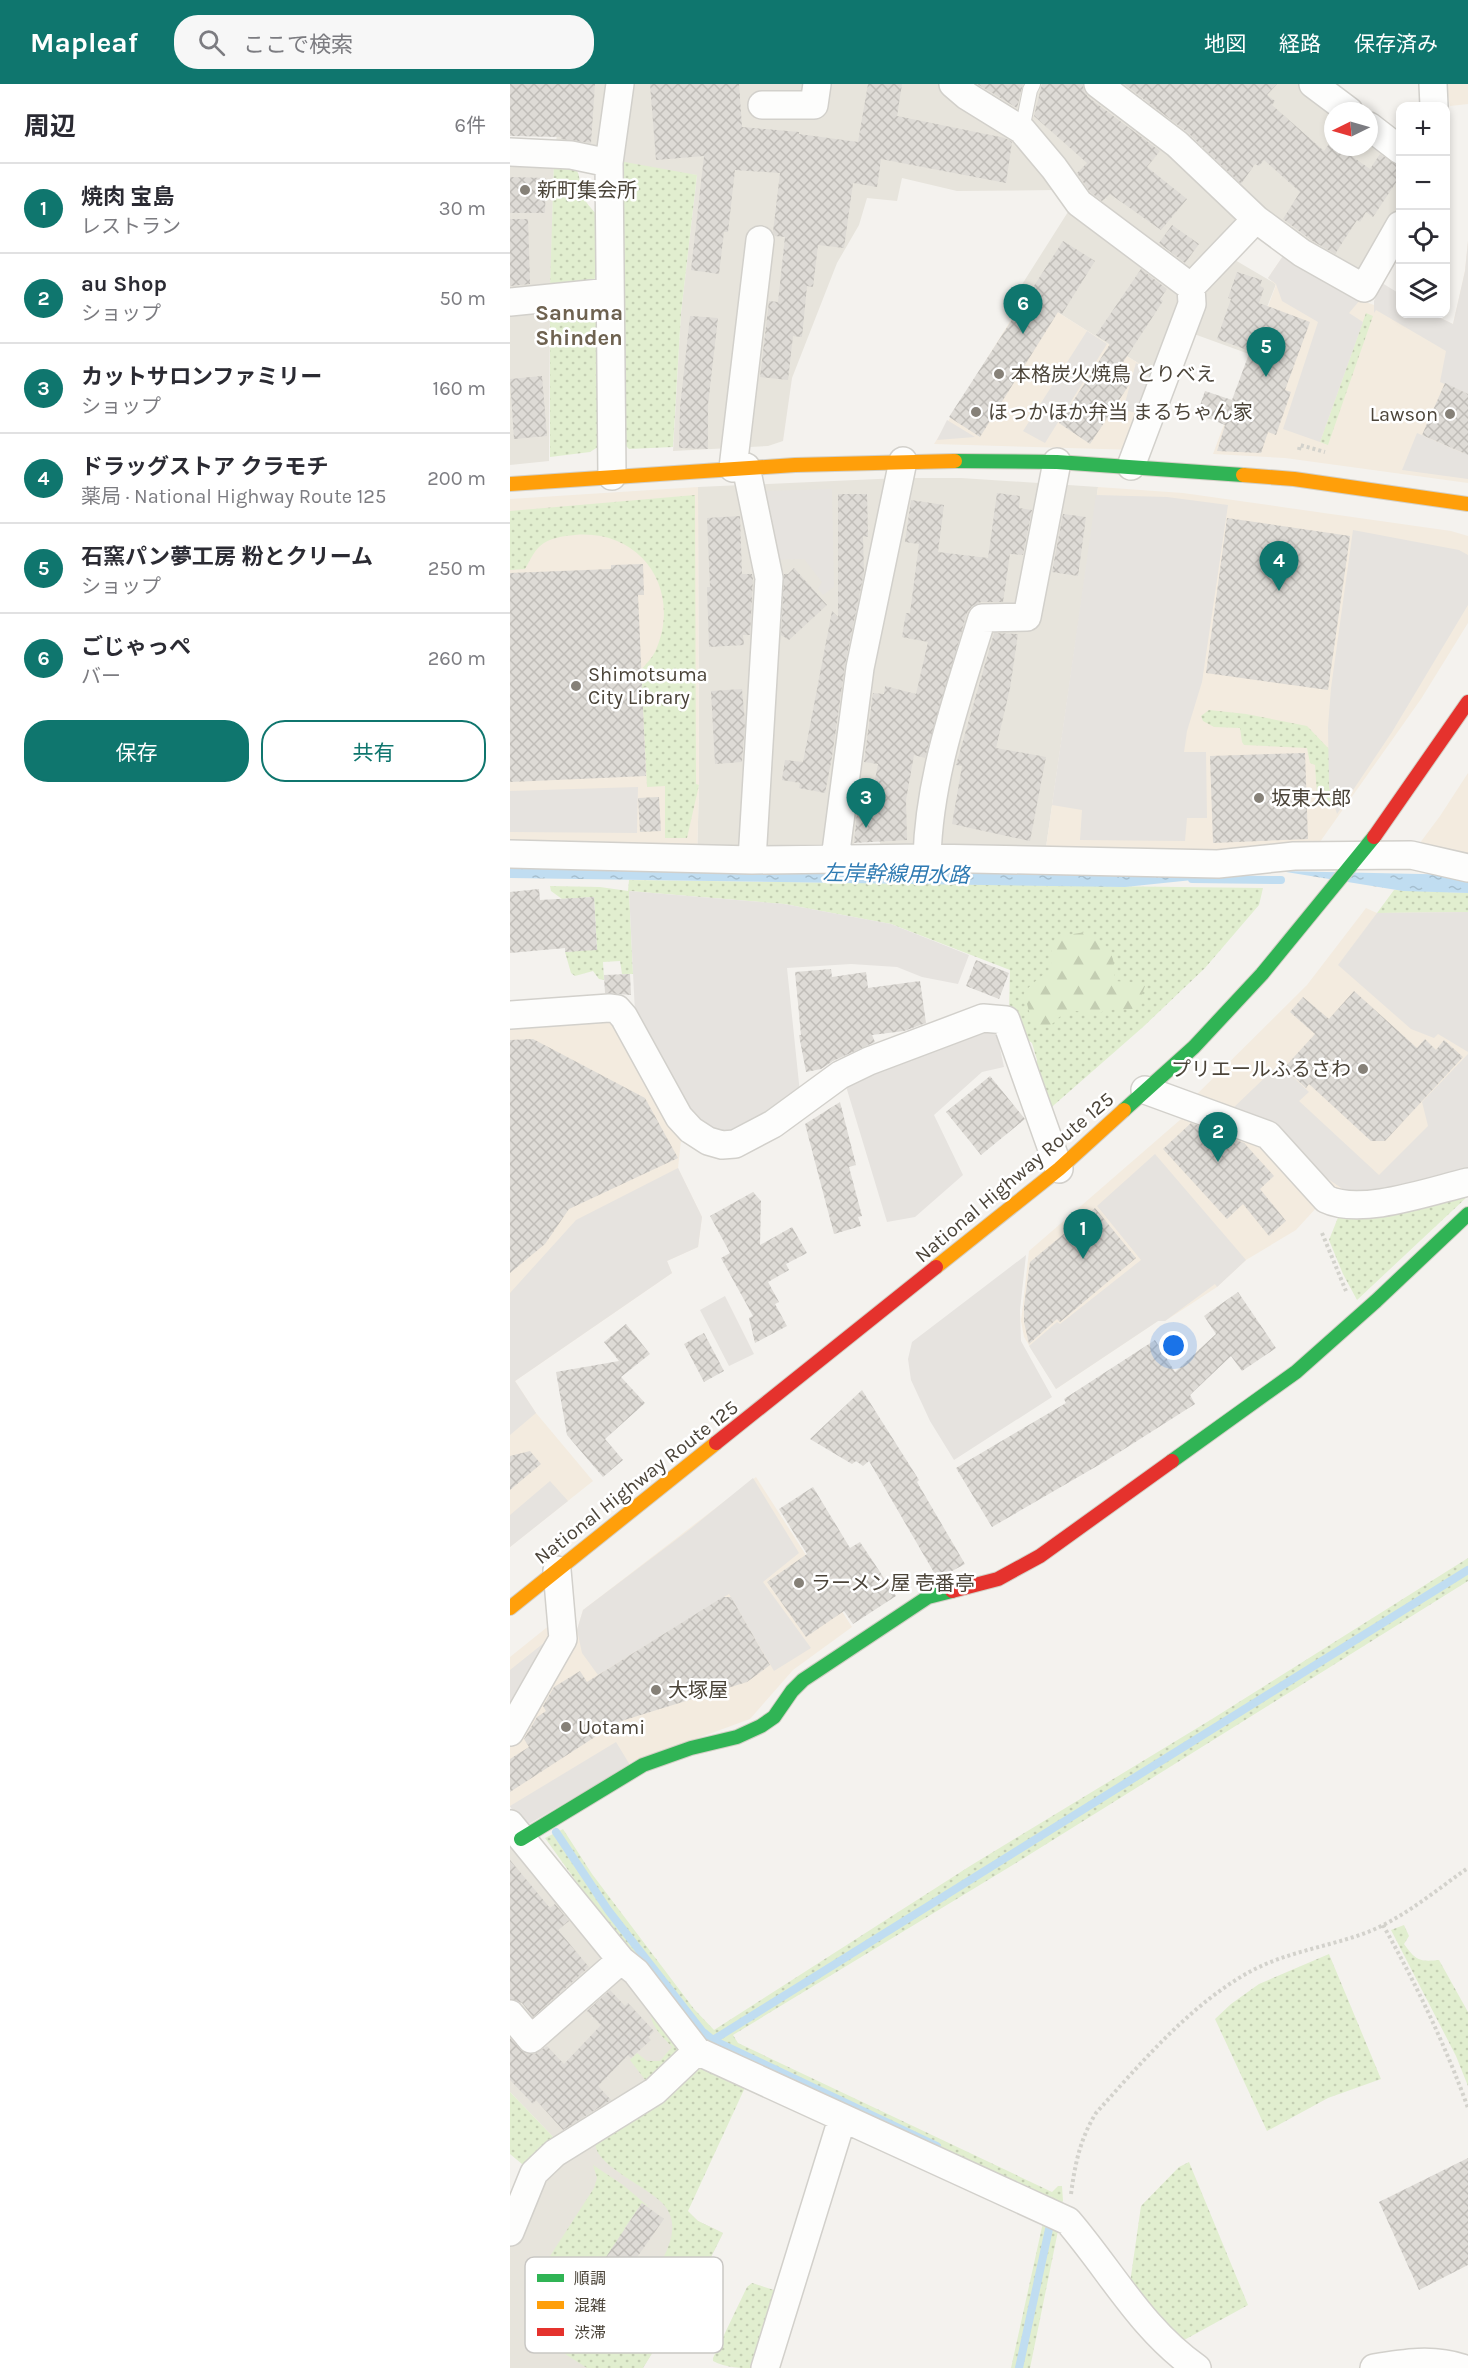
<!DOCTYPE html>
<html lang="ja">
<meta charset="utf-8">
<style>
:root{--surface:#fff;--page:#f7f7f7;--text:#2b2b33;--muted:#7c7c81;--line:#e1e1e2;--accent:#0f766e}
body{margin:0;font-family:Karla,"Noto Sans JP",sans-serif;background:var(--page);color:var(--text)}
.controls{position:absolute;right:18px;top:18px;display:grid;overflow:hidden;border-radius:12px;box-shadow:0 3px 9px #0003}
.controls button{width:54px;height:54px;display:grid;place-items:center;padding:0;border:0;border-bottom:2px solid var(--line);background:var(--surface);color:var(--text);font:30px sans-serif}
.compass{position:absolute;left:814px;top:18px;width:54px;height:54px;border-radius:50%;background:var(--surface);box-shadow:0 3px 9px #0003;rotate:265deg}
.you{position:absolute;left:664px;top:1262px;width:21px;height:21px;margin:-15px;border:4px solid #fff;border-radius:50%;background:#1a73e8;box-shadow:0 0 0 9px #1a73e833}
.badge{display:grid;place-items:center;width:39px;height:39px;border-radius:50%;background:var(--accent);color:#fff;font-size:20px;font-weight:700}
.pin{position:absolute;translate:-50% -50px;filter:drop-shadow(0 2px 3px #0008)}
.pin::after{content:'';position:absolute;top:32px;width:21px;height:18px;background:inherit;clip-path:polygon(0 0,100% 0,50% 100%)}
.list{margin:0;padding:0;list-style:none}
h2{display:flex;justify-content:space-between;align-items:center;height:78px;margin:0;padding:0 24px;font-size:26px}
h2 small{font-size:20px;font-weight:400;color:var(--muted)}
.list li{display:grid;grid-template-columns:39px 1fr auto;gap:18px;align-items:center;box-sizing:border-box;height:90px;padding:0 24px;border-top:2px solid var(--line)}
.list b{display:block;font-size:22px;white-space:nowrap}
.list p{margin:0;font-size:20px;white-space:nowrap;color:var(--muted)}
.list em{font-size:20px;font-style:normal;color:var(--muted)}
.actions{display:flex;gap:12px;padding:18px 24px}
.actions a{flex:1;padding:14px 0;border:2px solid var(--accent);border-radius:24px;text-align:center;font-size:21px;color:var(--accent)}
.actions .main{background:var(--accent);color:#fff}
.icon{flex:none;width:33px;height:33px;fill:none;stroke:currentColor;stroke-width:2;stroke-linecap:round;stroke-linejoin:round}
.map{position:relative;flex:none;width:958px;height:2284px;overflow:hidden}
header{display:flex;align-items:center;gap:36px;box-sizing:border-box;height:84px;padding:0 30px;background:var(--accent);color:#fff}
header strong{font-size:28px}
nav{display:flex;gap:33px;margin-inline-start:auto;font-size:21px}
.search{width:420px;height:54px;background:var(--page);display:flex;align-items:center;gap:15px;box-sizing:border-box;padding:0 21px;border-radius:24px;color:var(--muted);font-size:22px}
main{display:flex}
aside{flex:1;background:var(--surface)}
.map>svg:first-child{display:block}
.residential{fill:#e7e4dc}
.commercial{fill:#f3ebdf}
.grass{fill:url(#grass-dots)}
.forest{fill:url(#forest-firs)}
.parking{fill:#e6e3df}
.water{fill:url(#water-ripples)}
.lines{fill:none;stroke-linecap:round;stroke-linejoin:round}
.stream{stroke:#c0ddf1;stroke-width:8}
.building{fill:url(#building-cross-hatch)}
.lane-casing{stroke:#d2d0cb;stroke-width:16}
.street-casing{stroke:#d2d0cb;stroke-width:30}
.fast-casing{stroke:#d3cfc5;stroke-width:16}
.slow-casing{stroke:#d3cfc5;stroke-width:16}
.jam-casing{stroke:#d3cfc5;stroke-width:16}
.path{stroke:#d3d2cc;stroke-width:4;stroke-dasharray:3 3;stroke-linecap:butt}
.lane{stroke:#fdfdfc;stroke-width:14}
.street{stroke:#fdfdfc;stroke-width:27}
.fast{stroke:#30b455;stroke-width:14}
.slow{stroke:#ff9f0a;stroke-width:14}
.jam{stroke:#e5322d;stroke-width:14}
.poi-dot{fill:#868178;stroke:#fff;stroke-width:2}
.labels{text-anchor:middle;stroke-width:5;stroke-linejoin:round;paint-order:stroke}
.poi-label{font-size:20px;fill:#4b4439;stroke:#fff;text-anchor:start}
.street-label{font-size:20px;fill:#4b4439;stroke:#fff}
.water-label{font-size:21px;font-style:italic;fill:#2e7ab2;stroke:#fff}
.quarter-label{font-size:22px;font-weight:bold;fill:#6e6250;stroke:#fff}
.key{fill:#fff;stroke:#c9c7c4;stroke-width:1.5}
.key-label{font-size:16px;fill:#4b4439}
</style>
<header>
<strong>Mapleaf</strong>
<div class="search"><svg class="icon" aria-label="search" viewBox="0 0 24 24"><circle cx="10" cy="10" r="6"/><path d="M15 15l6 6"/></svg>ここで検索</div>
<nav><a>地図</a><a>経路</a><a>保存済み</a></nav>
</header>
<main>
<aside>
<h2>周辺<small>6件</small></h2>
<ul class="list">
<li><span class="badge">1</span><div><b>焼肉 宝島</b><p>レストラン</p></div><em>30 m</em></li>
<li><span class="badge">2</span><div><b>au Shop</b><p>ショップ</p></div><em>50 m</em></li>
<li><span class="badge">3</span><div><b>カットサロンファミリー</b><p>ショップ</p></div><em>160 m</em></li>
<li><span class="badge">4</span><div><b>ドラッグストア クラモチ</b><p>薬局 · National Highway Route 125</p></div><em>200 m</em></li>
<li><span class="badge">5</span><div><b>石窯パン夢工房 粉とクリーム</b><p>ショップ</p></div><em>250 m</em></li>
<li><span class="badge">6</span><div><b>ごじゃっぺ</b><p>バー</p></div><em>260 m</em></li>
</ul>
<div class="actions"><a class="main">保存</a><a>共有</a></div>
</aside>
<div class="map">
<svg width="958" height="2284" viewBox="0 0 958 2284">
<defs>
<pattern id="grass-dots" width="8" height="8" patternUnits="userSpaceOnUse" patternTransform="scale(1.5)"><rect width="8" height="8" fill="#e1eecf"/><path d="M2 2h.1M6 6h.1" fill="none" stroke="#c3cdb2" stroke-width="1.8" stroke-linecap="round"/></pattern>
<pattern id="forest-firs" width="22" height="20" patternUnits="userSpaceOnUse" patternTransform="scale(1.5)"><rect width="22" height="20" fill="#e1eecf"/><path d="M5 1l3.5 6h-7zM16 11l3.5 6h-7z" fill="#c3cdb2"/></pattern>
<pattern id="water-ripples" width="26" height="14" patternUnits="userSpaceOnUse" patternTransform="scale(1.5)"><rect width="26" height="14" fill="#c0ddf1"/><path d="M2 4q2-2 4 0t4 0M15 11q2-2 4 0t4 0" fill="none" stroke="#a6bfcf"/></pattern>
<pattern id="building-cross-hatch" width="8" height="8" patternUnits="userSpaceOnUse" patternTransform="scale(1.5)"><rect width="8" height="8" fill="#dedbd6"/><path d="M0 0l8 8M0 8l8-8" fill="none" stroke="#c0bdb8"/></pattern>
</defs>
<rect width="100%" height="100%" fill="#f4f2ee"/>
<path class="residential" d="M52,0H808L823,27V63H859V42L890,66V141L854,204L746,135L713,169L766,200L739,270L673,246L647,291L519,210L511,202L563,120L545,106L447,107L392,94L387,117L357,114L349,141L327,179L282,294L273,357L258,362L163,367L171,229L187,91L44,75L40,222L39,377L0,381V68L45,69Z
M390,394H451L588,403L534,777L371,775L368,727L344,760L343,775H187L189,701L188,403Z
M0,1740L187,1967L177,2127L188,2137L213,2149L201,2173L133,2284H0V2148L47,2057L0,2008Z"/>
<path class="commercial" d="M936,0H958V20L940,22Z
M958,157V399L775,374L703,370L766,201L758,194L773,172L850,216L864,221V217L890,210V230H922L943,240L955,187Z
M519,210L647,291L627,366L424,360L512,218Z
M188,403L189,701L187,775L0,770V415Z
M588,403L673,409L941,447L958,452V539L911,615L800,772L534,777Z
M958,689V784L901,771L930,732Z
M856,824L867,829L958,828V1098L840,1122L758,1051L676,1021L797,901Z
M88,924L112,947L172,1047L168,1084L192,1133L188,1163L157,1177L162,1189L5,1297L26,1329L83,1397L0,1463V931Z
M678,1029L755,1057L807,1123L786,1146L736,1176L707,1203L655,1237H648L546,1305L514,1253L511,1237L519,1167Z
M246,1393L342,1543L283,1586L240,1635L0,1723V1655L19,1619L67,1546L73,1526Z
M51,1532L0,1648V1573Z"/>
<path class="grass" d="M44,75C78,86 64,88 75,115C78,124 88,128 90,138C93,150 87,192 82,203L40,205Z
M109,77L187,91L171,229L163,363L119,365L111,357Z
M71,219L90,223L88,363L80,368L40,373V222Z
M856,229L863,232L818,361L810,358Z
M185,411L186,700L189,701L177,754H155V702L137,703L131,586C136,580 142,574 145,568C173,507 132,445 65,451C53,452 39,454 30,462C24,467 19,478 15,485L0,486V427Z
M699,626L736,630L797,642L819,665V703L823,717L812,718L807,711L805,681L800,679L797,664L734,661L732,658L730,644L704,643L693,637L691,632Z
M119,796L753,804L749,821L695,884L633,943L536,1028L523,994L527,976L522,959L507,948L499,929L500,886L381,840L274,820L119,807L123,890H112L110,877L93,878L94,896L89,895L83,887L65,892L61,889L55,868L87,865L84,813L52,815L41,807L40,802L90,803L118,807Z
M884,806L958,809V828L867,829Z
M958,1109V1112L847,1216L833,1190L819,1156L829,1131Z
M958,1474V1497L506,1779L223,1951L228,1959L542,2108L548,2102H552L553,2117L549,2124L202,1966L111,1860L35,1754L53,1745L82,1790L184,1925L204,1946L460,1782L702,1635Z
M894,1841L899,1852L894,1860C906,1876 908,1878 929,1876L958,1928V2002L946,1972L881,1846Z
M819,1870L871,1995L818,2014L757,2047L705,1935L721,1920L749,1900Z
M141,1926L175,1962L139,2001L120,1976L127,1969L137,1977H150L162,1963C153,1953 139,1941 141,1926Z
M187,1979L238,1997L178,2127L188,2137L213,2149L201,2173L133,2284H77L35,2257L62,2223L22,2200L84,2104L87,2094L83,2081L113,2101L140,2124L132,2119L114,2145L128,2156L124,2170L137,2178V2182L128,2194L127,2192L132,2184L102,2165L74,2206L78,2209L77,2212L104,2229L109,2223L117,2227C136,2198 186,2147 149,2116C135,2104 118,2096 103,2084C95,2078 86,2070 85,2059Z
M0,2008L47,2057L18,2085L0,2070Z
M679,2078L738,2221L665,2261L619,2206L631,2122L669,2083Z
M534,2134L549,2142L520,2284H501Z
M242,2199L270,2208L247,2284C232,2284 215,2284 203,2277V2274L237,2203Z"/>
<path class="forest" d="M575,848C599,862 606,867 604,897L631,899L635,902L629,919L622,925L595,926L587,931C578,929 569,925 559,928C542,932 545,951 522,938L514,909C522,898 532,893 541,884L542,860L546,853Z"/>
<path class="parking" d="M958,157V310L930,298L936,267L866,226L864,229V217L872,199L890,210V230H922L943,240L955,187Z
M773,172L850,216L839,229L853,238L810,358L773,345L808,238L772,217L766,200L758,194Z
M577,247L597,260L535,359L513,347Z
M626,279L647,291L633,330L613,326Z
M437,336L465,353L427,356Z
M907,349L953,369L958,359V395L892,386Z
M322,405L324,503L313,511L308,505L312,498L294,475L260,476L249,407Z
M586,411L657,413L718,421L692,598L677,647L674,668H696L697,734H677L675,757L570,756L572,726L542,721Z
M843,446L949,466L958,471V521L882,648L827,730L819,703L818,643L821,604Z
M128,703L127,749L0,748V707Z
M119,807L274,820L381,840L459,871L448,900L412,893L387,883L341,880L277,884L290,1009L226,1052L207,1047L181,1032L125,929Z
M958,828V968L928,950L924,954L901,945L828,881L867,829Z
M470,944L486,945L494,983L472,988L424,1031L453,1091L405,1133L377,1138L335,999Z
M958,970V1087L912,1101L852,1108L834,1106L720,1027L769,980L799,1008L789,1017L869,1091L918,1042L912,1018Z
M645,1070L736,1176L707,1203L705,1200L655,1237H648L546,1305L519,1262L547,1238L550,1240L631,1176L587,1122Z
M168,1084L192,1133L188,1163L157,1177L162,1189L5,1297L26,1329L0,1351V1209L66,1136Z
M516,1171L510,1226L511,1257L542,1313L444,1376L420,1337L401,1296L398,1275L402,1258Z
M215,1212L244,1270L219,1282L190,1226Z
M243,1394L289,1469L253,1498L301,1564L264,1587L219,1510L88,1591L72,1569L67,1546L73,1526L179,1446Z
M40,1397L58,1417L0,1463V1431Z
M45,1550L0,1628V1586Z
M106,1658L120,1681L12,1744L0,1722Z"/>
<path class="water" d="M0,777L770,787L958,791V809L893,807L770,787L615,803L0,794Z"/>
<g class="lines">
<path class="stream" d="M682,795L771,796
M46,1748L98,1826L192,1947L203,1956
M427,2062L203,1956L958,1486
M509,2284L539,2145"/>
</g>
<path class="building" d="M0,0H85L81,59L51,55V53L0,52Z
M140,0H229L232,43L289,48V50L348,58L358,0H392L387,32L495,54L502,58L496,99L371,75L367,103L343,99L334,164L308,161L303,203L297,202L292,253L283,252L278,296L250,293L259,217L268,218L275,153L265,152L263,148L270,89L225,86L218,148H214L209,190L181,186L194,72L146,76Z
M468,0H513L507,24L469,1Z
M532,0H573L574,7L578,13L650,67L637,83L677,115L651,146L600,110L592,117L580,108L567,89L577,79L524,32Z
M614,0H767L757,11L765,17L762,21L814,67L821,57L823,63H829L860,85L870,70L891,83V91L863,133L856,128L850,138L847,136L825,170L801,156L773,135L790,108L754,76L749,82L745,80L731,100L677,48Z
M0,93L36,94L35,129H0Z
M0,135H18L20,200L0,202Z
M662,141L689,160L675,179L649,159Z
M553,157L585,177L552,230L548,228L470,353L439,333Z
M631,185L657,205L650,215L653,217L606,289L621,298L580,360L549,339L600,260L586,251Z
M727,188L752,196L750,202L754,204L749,219L800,238L775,306L781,308L766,351L758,348L751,369L707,367L715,341L687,330L695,307L722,316L740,267L707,255L721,215L718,214Z
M180,232L208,234L198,320V365L169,364L170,324Z
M32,292L37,352L4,355L0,295Z
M935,299L958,310V371L912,351Z
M487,409L510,412L509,424L522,426L513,471L500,470L493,518H471L462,522L457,529L415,674L404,671L396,716L397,756L344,759L347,728L359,727L368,680L354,678L363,609L374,610L375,602L406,610L418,558L392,553L396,529H400L409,460L395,458L401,416L434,421L428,468L478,474Z
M328,410H357L358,453L353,452L354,489L335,581L322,673L315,709L289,704L290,699L272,696L275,676L293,678L322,527L328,533Z
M553,430L576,433L568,492L542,488Z
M230,432L232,490H242L243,495L240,551H233L234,561L199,563L197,503H200L197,434Z
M717,434L840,452L818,606L696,589Z
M133,480L134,511H128L136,692L0,698V489L101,485V481Z
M284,484L317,521L279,556L271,551L274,490H278Z
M484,549L508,550L500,604L486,664L536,673L520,757L442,740L452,682L446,681Z
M232,605L235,638L232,678L205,680L201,607Z
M795,669L798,755L703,759L700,672Z
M149,713L151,747L130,748L128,714Z
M29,805L30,816L84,813L87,866L55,868V864L0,869V808Z
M466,876L499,889L489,915L456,902Z
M321,885L322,893L356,888L358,904L410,897L416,939L394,947L362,951L365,958L323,977L311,985L296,988L289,951H291L285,888Z
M120,890L121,911L95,909L94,891Z
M844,907L907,964L915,955L926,966L934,956L953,973L875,1057H861L799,1000L796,1004L774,984L805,950L780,928L793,913L819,935Z
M23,955L135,1014L168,1074L59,1125L35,1160L0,1189V956Z
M480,992L515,1035L471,1071L436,1028Z
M330,1018L346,1081L339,1083L352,1132L348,1133L351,1142L324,1150L295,1040Z
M681,1039L734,1059L764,1092L750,1105L776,1137L759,1152L733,1120L717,1135L653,1065Z
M243,1108L251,1117L250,1161L282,1143L297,1169L276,1180L279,1186L258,1198L269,1218L265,1220L277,1242L245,1259L239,1234L243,1232L211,1174L220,1169L200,1132Z
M585,1124L626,1174L550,1238L547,1235L519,1260L514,1238V1222L520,1178Z
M728,1208L766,1264L732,1287L721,1272L680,1311L685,1320L594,1378L482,1443L446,1384L556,1319L554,1315L645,1256L665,1288L706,1250L694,1232Z
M116,1240L140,1270L111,1293L135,1319L95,1355L113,1376L93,1393L57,1351L46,1288L109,1277L94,1258Z
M194,1249L214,1287L194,1298L174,1260Z
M352,1306L409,1396L407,1398L455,1480L442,1487L426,1492L359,1377L353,1382L346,1377L342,1380L300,1355Z
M20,1367L31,1380L0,1406V1372Z
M303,1403L340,1464L350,1458L386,1512L343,1540L334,1527L296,1553L257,1498L297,1470L269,1425Z
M213,1513H221L260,1581L237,1598L108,1638L0,1708V1675L19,1663L14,1655L27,1633L36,1627L33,1622L44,1603L70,1587L77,1598Z
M0,1776L40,1824L45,1820L59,1837L48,1846L79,1883L23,1933L12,1919L0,1915Z
M100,1906L115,1922L118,1919L144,1947L138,1953L141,1956L121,1974L118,1971L88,2002L101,2016L53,2046L26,2016L23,2020L0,1996V1954L16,1970H25L37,1962L54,1980L91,1941L77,1927Z
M958,2074V2181L909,2206L869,2118Z
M132,2119L154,2135L123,2179L132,2185L127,2192L128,2194L105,2230L77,2211L78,2209L74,2206Z"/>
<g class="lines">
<g class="lane-casing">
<path id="lane" d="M512,46L520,6L523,0"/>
</g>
<g class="street-casing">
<path id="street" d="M443,0L457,12L512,46L544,84L569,119L681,203L682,220L621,382
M588,0L667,60L746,135L681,203
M803,0L839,27
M923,0L924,22
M252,21H304L307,0
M859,42L890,66
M0,68L61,71L99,79
M746,135L792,169L854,204L890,141
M0,218L100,208
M236,383L259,494L242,776
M223,384L250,156
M102,392L99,79L110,0
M0,770L242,776L417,774L708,780L784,772L901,771L958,784
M417,774C419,692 448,612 472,534L517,533L547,378
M325,775L350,584L393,377
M0,931L99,924L107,925L114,933L169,1033L181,1046L198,1057L212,1061L225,1060L263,1040L330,991L359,977L473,934L496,936L549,1085
M635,1006L758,1051L816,1115C851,1132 920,1107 958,1098
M0,1648L53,1555L47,1486
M0,1740L111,1876L126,1888L187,1967L558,2137C601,2187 632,2246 687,2284
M0,1930L21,1955L111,1876
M0,2148L24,2089L45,2069L145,2007L187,1967
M255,2284L332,2035
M864,2284C893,2279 923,2274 952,2284"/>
</g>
<g class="fast-casing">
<path id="fast" d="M445,377L547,378L733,391
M614,1026L684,963L752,890L864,753
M662,1377L786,1288L866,1217L958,1130
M11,1755L133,1681L181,1664L227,1653L251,1642L264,1633L282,1607L293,1596L418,1513L442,1507"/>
</g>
<g class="slow-casing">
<path id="slow" d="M733,391L784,395L958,420
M0,400L285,381L445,377
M426,1183L549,1085L614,1026
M0,1524L206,1359"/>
</g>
<g class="jam-casing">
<path id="jam" d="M864,753L958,618
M206,1359L426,1183
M442,1507L488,1495L530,1472L662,1377"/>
</g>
<path class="path" d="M789,366L790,361L815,368
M812,1149L836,1207
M873,1841C906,1900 935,1960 958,2024
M561,2110C565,2080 570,2055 586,2029C632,1978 683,1917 745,1885C781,1867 821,1862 858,1848C895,1833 926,1806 958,1784"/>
<use href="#lane" class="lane"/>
<use href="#street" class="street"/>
<use href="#fast" class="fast"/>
<use href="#slow" class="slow"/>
<use href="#jam" class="jam"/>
</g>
<g class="poi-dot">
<circle cx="15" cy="106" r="6"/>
<circle cx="489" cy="290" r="6"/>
<circle cx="466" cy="328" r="6"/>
<circle cx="940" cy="330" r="6"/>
<circle cx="66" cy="602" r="6"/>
<circle cx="749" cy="714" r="6"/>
<circle cx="853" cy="985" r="6"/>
<circle cx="289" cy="1499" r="6"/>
<circle cx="146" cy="1606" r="6"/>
<circle cx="56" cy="1643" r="6"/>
</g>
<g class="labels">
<g class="poi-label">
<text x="27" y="113">新町集会所</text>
<text x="501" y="297">本格炭火焼鳥 とりべえ</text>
<text x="478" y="335">ほっかほか弁当 まるちゃん家</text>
<text x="928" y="337" text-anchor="end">Lawson</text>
<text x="78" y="597">Shimotsuma<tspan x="78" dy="23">City Library</tspan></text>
<text x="761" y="721">坂東太郎</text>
<text x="841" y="992" text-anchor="end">プリエールふるさわ</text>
<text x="301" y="1506">ラーメン屋 壱番亭</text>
<text x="158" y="1613">大塚屋</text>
<text x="68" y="1650">Uotami</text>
</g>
<g class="street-label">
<text transform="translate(504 1093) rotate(-40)" y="7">National Highway Route 125</text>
<text transform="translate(126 1398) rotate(-38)" y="7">National Highway Route 125</text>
</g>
<g class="water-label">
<text transform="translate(386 790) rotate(1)" y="7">左岸幹線用水路</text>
</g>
<g class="quarter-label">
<text x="69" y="236">Sanuma<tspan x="69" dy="25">Shinden</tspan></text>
</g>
</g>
<rect x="15" y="2173" width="198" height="96" rx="9" class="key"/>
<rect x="27" y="2190" width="27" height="8" fill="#30b455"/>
<rect x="27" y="2217" width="27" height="8" fill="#ff9f0a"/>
<rect x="27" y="2244" width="27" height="8" fill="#e5322d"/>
<g class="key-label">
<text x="64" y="2200">順調</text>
<text x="64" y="2227">混雑</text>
<text x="64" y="2254">渋滞</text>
</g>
</svg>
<div class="controls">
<button>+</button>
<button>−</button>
<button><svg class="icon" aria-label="locate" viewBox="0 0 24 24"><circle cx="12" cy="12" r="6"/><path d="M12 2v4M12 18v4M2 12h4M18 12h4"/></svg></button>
<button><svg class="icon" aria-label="layers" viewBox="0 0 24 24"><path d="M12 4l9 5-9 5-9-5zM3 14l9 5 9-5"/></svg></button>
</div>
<svg class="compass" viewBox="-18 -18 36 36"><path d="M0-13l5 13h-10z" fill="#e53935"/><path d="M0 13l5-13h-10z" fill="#7c7c81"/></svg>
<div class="you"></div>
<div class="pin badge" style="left:573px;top:1175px">1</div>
<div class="pin badge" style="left:708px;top:1078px">2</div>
<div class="pin badge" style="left:356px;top:744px">3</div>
<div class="pin badge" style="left:769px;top:507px">4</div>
<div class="pin badge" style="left:756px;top:293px">5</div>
<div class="pin badge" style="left:513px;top:250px">6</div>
</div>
</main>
